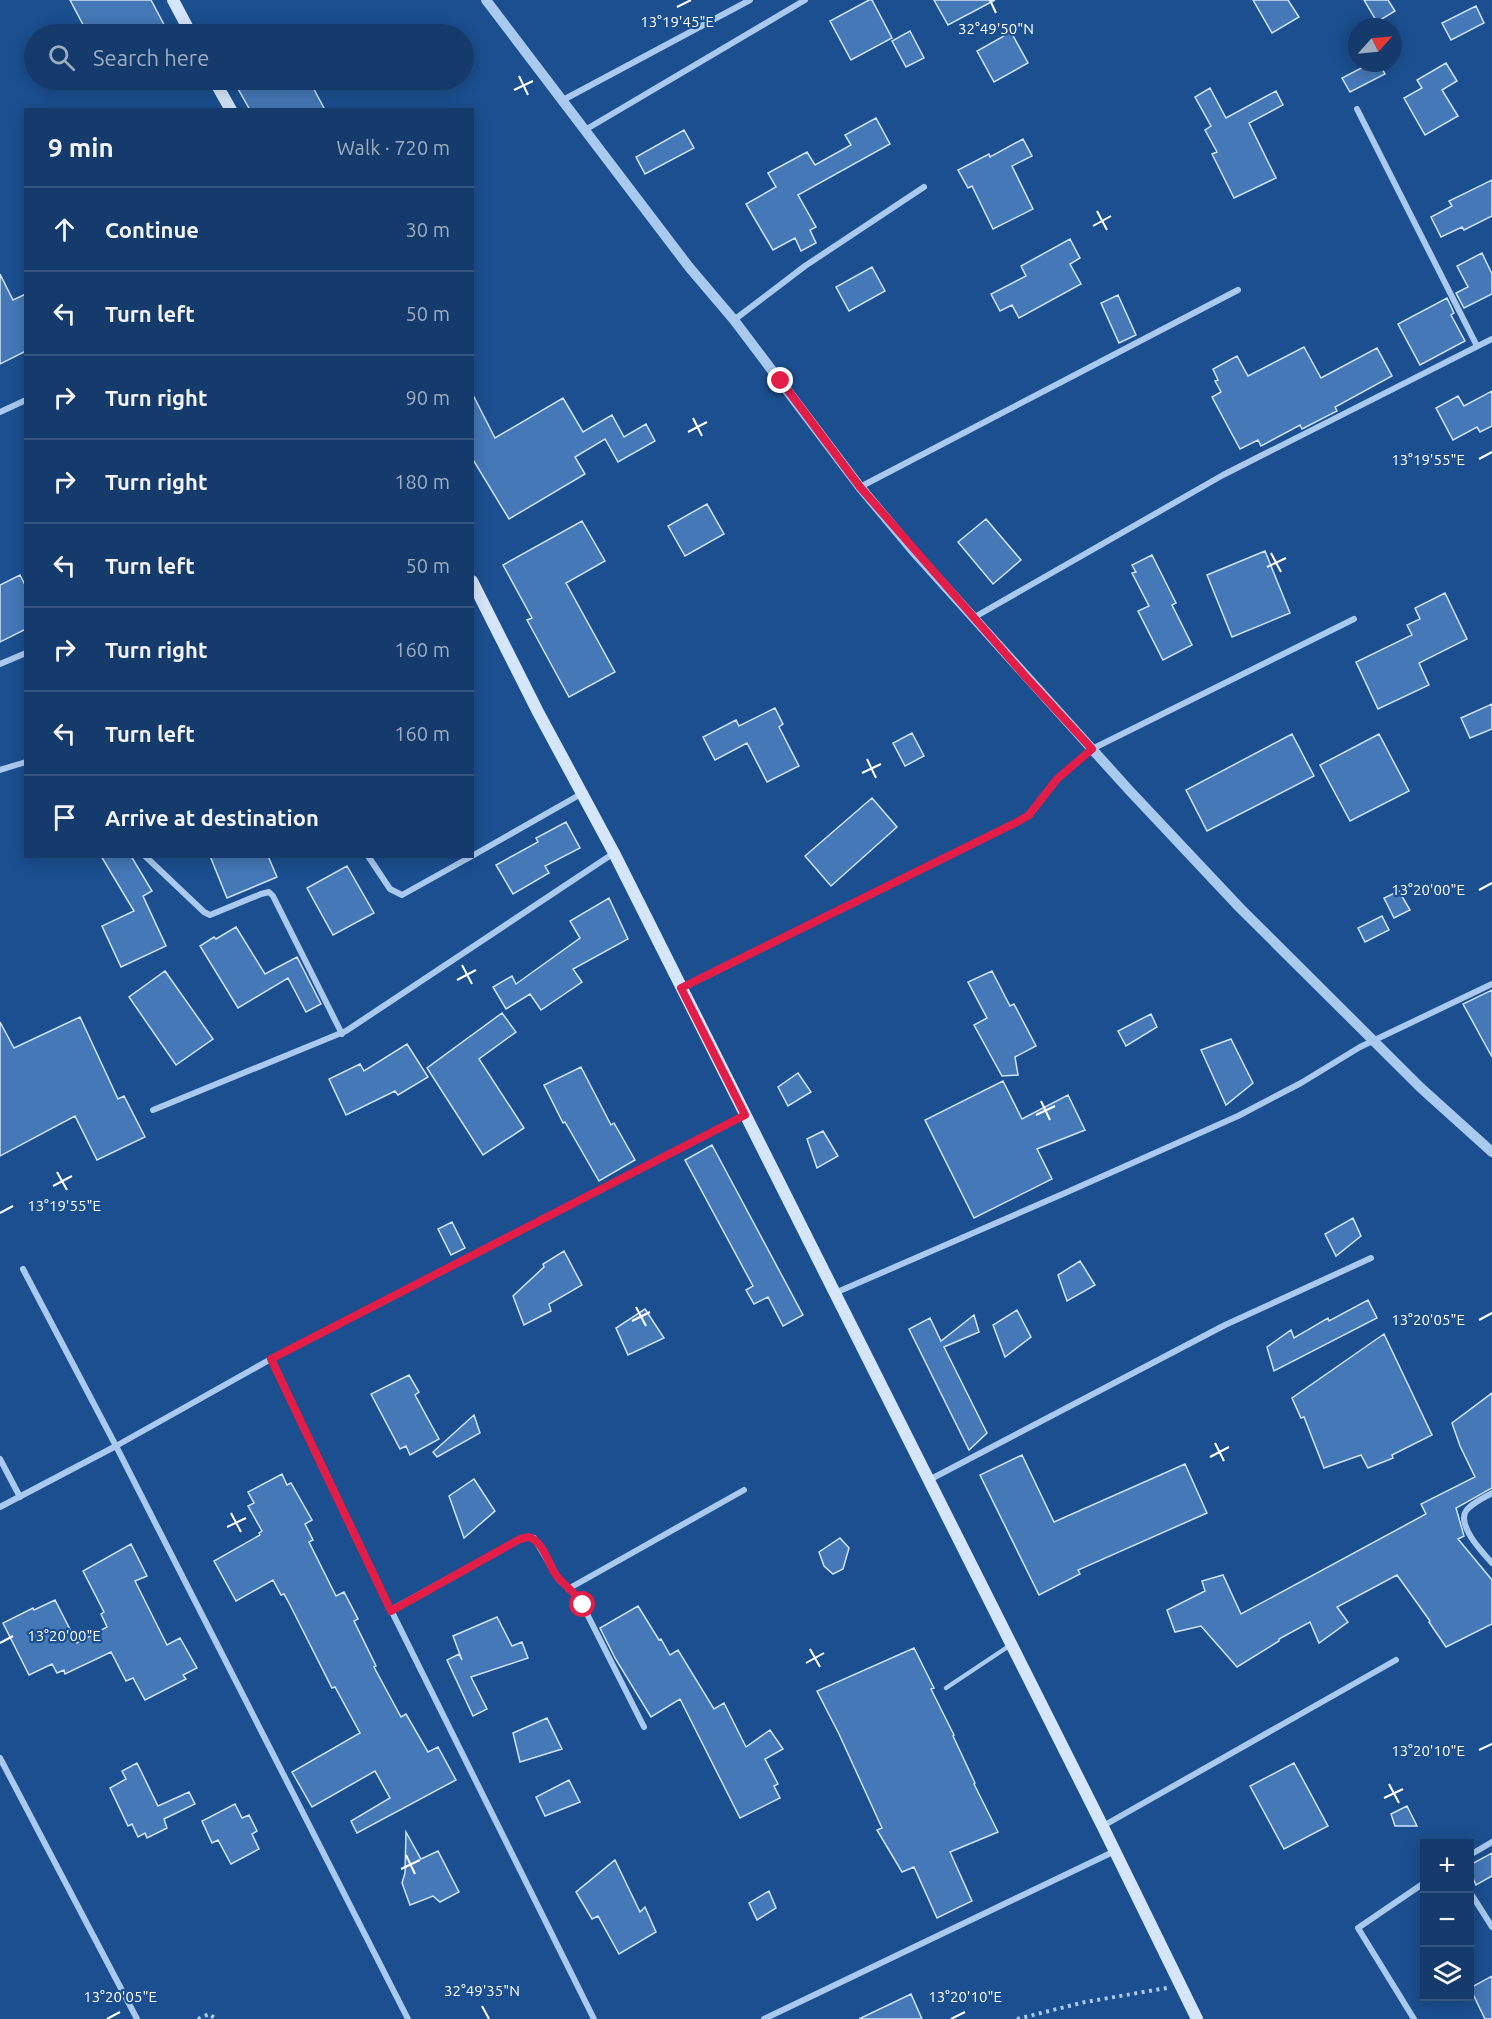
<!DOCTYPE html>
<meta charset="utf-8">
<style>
:root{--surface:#143b6b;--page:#1d4271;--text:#f1f3f6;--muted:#9dadc1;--line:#33557e}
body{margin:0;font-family:Ubuntu,sans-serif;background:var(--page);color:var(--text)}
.controls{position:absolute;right:18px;bottom:18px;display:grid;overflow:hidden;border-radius:0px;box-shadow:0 3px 15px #0003}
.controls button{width:54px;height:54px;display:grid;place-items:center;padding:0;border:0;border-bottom:2px solid var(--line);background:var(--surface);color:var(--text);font:30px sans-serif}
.compass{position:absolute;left:1348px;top:18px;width:54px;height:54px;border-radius:50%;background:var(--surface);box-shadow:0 3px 15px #0003;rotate:63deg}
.stop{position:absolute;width:18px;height:18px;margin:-14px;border:4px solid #e11d48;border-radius:50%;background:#fff}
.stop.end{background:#e11d48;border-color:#fff;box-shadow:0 2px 6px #0008}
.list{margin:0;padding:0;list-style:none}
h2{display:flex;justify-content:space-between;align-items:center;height:78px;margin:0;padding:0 24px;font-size:26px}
h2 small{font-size:20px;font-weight:400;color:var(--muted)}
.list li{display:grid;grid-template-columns:39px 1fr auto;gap:18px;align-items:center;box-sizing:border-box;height:84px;padding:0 24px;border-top:2px solid var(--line)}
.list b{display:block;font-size:22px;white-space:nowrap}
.list em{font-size:20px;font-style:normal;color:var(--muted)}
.icon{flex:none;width:33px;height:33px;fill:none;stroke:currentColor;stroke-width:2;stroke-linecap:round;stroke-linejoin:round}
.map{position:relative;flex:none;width:1492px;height:2019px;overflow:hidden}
.search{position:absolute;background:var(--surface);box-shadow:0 3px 15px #0003;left:24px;top:24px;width:450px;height:66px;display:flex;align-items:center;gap:15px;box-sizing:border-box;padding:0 21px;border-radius:33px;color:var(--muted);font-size:22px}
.panel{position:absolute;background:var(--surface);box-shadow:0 3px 15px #0003;left:24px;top:108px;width:450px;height:750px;border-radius:0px}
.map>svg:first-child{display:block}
.building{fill:#4478b7;stroke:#cfe3fa;stroke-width:1.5}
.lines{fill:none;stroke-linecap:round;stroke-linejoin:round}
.path{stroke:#a9c9ee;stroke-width:4;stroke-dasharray:3 4.5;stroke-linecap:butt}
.service{stroke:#a9c9ee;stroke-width:4.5}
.minor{stroke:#a9c9ee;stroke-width:6}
.tertiary{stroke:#a9c9ee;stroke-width:10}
.secondary{stroke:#d6e6fa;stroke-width:12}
.route{stroke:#e11d48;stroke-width:8}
.ticks{fill:none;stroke:#fff;stroke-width:2}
.ticks-label{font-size:15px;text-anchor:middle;fill:#fff;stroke:#1b4f8f;stroke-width:4.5;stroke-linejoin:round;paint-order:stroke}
</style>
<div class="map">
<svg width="1492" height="2019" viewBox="0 0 1492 2019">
<rect width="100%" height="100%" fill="#1b4f8f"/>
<path class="building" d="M70,0H151L169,34H88Z
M869,0H872L892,38L851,60L830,21Z
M934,0H995L948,25Z
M1253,0H1288L1299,17L1272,33Z
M1364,0H1388L1395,11L1377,22Z
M1476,6L1484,23L1451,40L1442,23Z
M910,31L924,58L906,67L892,41Z
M1011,32L1028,63L994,82L977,51Z
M1371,63H1379L1385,74L1350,92L1342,78Z
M1446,63L1457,81L1442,90L1458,116L1425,135L1404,98L1422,88L1417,80Z
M233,80H309L325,110H250Z
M1210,88L1226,118L1276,91L1283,105L1249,123L1276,178L1234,198L1212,154L1217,152L1205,130L1211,126L1195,97Z
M876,118L890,144L798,195L816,227L810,230L816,243L801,251L795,238L773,250L746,204L776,187L768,173L807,152L815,165L851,145L845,135Z
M684,130L694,148L645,174L636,157Z
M1023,139L1032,156L1012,166L1033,209L993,229L972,186L968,188L958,170L989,154L990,157Z
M1492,180V216L1464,230L1462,227L1441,237L1431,217L1452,206L1449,201Z
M1070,239L1080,258L1070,264L1081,284L1019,318L1012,305L1000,311L991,294L1026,276L1021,266Z
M1482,253L1492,274V294L1464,308L1456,293L1468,287L1457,266Z
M872,267L885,291L849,311L836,287Z
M0,274L13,300L26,294V351L0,364Z
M1118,295L1136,335L1119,343L1101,303Z
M1447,298L1454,313L1451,315L1465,341L1420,365L1398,324Z
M1304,347L1321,378L1377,348L1392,376L1335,407L1337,411L1302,429L1300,425L1261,446L1258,440L1240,449L1212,397L1221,392L1215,381L1218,380L1213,369L1237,356L1248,376Z
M1492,391V426L1480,432L1477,427L1453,440L1436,408L1458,396L1464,406Z
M472,393L495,438L563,398L583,432L612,415L624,437L646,424L655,441L618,462L605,439L575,457L585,474L509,519L472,458Z
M707,504L724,534L685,556L668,526Z
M986,519L1021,560L993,584L958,542Z
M582,521L605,561L566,583L615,672L569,697L527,620L532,618L503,565Z
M1265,551L1290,613L1232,637L1207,575Z
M1152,555L1176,603L1172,605L1192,645L1163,660L1138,611L1149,606L1132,573L1136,572L1132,565Z
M20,575L26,587V629L0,642V585Z
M1445,593L1467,639L1419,663L1429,685L1378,709L1356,662L1412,635L1407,625L1420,619L1415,608Z
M1492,704V729L1470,738L1461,718Z
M775,708L783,724L779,727L799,766L767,782L747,743L715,760L703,737L736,720L739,726Z
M912,733L924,756L905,766L893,743Z
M1292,734L1314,776L1207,831L1186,790Z
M1379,734L1409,791L1350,821L1320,765Z
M872,798L897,827L831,886L805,856Z
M566,822L580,848L545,866L549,873L513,894L496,865L538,842L536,838Z
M101,856H131L152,891L143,896L166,946L121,967L102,926L134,911Z
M210,856H268L277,877L227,898Z
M347,866L374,913L333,935L307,888Z
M1399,891L1410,910L1394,918L1384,898Z
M609,898L628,939L573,969L582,982L541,1010L530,994L506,1009L493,987L512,976L516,984L580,938L570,921Z
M1382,916L1389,930L1365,942L1358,928Z
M236,927L265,974L297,957L321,1004L306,1012L288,978L238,1008L200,946L214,937L216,939Z
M165,971L213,1039L176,1065L129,997Z
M992,971L1010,1006L1014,1004L1036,1046L1015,1057L1018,1075L1002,1076L974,1025L987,1018L968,982Z
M1492,990V1057L1463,1004Z
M502,1013L516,1032L479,1059L524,1128L483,1155L427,1068Z
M1151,1014L1157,1027L1126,1046L1118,1031Z
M80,1017L118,1099L124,1096L145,1137L97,1160L75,1116L0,1156V1022L14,1048Z
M1231,1039L1253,1083L1226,1105L1201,1050Z
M407,1044L428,1077L398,1095L395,1091L346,1115L329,1079L360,1064L364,1071Z
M581,1067L611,1125L614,1123L635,1160L599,1181L565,1122L563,1123L544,1085Z
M798,1073L811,1092L788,1106L778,1087Z
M1003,1081L1022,1119L1068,1095L1085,1130L1037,1149L1052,1179L974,1218L925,1120Z
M823,1131L838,1156L817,1168L807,1139Z
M712,1145L803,1315L783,1326L768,1297L754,1304L746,1290L753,1286L685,1160Z
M1353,1218L1361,1236L1336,1256L1325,1234Z
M452,1222L465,1248L451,1255L438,1229Z
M564,1251L582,1285L549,1304L551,1311L524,1325L513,1296L544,1267L543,1264Z
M1080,1261L1095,1285L1067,1301L1058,1275Z
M1368,1300L1377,1318L1274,1371L1267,1347L1291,1330L1294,1338L1328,1318L1329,1321Z
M645,1309L664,1338L628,1355L616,1328Z
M1017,1310L1031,1337L1005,1357L993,1325Z
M974,1315L979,1332L944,1347L987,1433L969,1450L909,1329L930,1318L941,1341Z
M1384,1334L1432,1435L1392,1455L1393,1458L1368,1468L1361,1455L1324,1468L1304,1417L1301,1418L1292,1398Z
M409,1375L419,1392L415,1395L439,1439L410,1455L406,1446L400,1449L371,1394Z
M1492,1393V1488L1456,1508L1464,1536L1458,1539L1492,1580V1624L1446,1647L1429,1622L1430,1621L1397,1575L1337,1607L1348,1622L1319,1643L1310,1622L1279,1639V1641L1237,1667L1201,1626L1175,1632L1167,1610L1205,1591L1202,1581L1223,1575L1241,1614L1426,1514L1421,1504L1475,1477L1460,1446L1452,1423Z
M474,1415L480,1433L437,1457L433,1452Z
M1022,1455L1054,1522L1185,1464L1207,1513L1078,1570L1080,1574L1039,1595L980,1475Z
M282,1474L287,1485L291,1483L312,1520L305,1524L313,1540L309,1542L336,1596L344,1592L358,1619L354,1621L376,1666L374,1667L401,1717L406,1714L428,1752L438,1747L456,1780L357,1833L351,1821L390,1798L375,1771L312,1807L292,1772L360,1733L335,1687L332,1688L290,1605L284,1594L281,1595L273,1580L236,1601L214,1561L260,1535L259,1533L262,1531L248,1506L254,1503L248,1492Z
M474,1479L495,1511L464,1538L449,1496Z
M840,1538L849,1548L843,1569L833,1574L824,1566L819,1552Z
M131,1544L147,1576L135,1581L167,1645L180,1638L197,1668L183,1675L186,1679L145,1700L133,1678L126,1681L111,1652L65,1674L64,1670L57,1673L52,1664L29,1675L3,1623L33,1608L34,1610L55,1600L77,1643L107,1627L101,1614L104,1612L83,1571Z
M638,1606L659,1640L661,1639L670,1655L678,1650L714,1709L724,1703L746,1747L770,1730L783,1749L765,1759L778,1784L774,1786L780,1798L740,1818L680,1699L651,1717L615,1658L600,1628Z
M497,1617L512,1646L522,1642L528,1658L471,1677L487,1709L473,1716L447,1660L459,1654L462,1660L453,1636Z
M914,1648L934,1688L931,1689L954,1735L953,1736L975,1783L974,1784L998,1832L950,1852L972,1901L937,1918L914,1867L902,1872L877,1830L882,1828L839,1734L817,1691Z
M547,1718L562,1749L520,1762L513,1733Z
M137,1763L158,1806L189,1792L195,1804L164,1819L167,1828L147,1838L145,1833L138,1837L132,1824L128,1826L110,1788L126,1779L122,1771Z
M1294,1763L1328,1826L1284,1849L1250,1786Z
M569,1780L580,1802L545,1816L536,1797Z
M235,1804L242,1818L249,1815L257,1831L252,1834L259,1849L231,1864L218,1840L212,1843L202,1821Z
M1407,1806L1417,1826H1395L1391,1814Z
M406,1832L421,1859L438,1851L459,1892L440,1902L433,1896L410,1905L402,1883L405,1873Z
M1492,1853V1876L1476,1885L1470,1872V1865Z
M615,1860L640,1912L645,1907L656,1932L619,1954L598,1916L592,1919L576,1892Z
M769,1891L776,1908L757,1920L749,1903Z
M1492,1976V2019H1485L1470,1988Z
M911,1994L922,2019H859Z"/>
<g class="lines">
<path class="path" d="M198,2019L209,2014L216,2019
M1017,2019L1085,2002L1167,1988"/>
<path class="service" d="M946,1688L1009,1646"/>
<path class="minor" d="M563,100L750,0
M1357,109L1477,346
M585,130L805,0
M734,320L805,266L924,187
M0,412L26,400
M860,487L1238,290
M973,618L1223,475L1492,339
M0,664L26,653
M0,770L26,762
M145,856L204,912L210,915L261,894L269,892L273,896L342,1034
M368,856L390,889L402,895L472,856
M472,856L581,794
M682,988L1017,822L1029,815L1057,779L1092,749L1354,619
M153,1110L346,1031L614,853
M23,1269L116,1446L408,2019
M835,1293L1065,1193L1238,1116L1301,1083L1360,1047L1492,984
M271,1359L391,1610L594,2019
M0,1459L20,1497
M929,1480L1225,1325L1371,1258
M1492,1493C1484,1498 1468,1505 1465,1513C1459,1528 1483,1553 1492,1563
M0,1507L116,1446L271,1359L745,1115
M568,1589L744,1490
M391,1610L520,1539L529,1537L534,1538L559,1580L579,1598L644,1727
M0,1758L137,2019
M1103,1826L1396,1660
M1470,1855L1492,1842
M1470,1892L1492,1927
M764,2019L1115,1851
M1414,2019L1358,1928L1424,1883"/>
<path class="tertiary" d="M486,0L689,267L734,320L860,487L916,554L1129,790L1240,908L1421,1088L1492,1152"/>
<path class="secondary" d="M173,0L191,34
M214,80L231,110
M472,581L538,712L614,853L1103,1827L1197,2019"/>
</g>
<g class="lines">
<path class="route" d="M583,1605C576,1592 562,1585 554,1572C548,1561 542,1541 529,1537L520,1539L391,1611L271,1359L745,1115L681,988L1017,822L1029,815L1057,779L1092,749L1025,676L860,487L781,381"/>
</g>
<path class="ticks" d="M990,0L996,13M677,7L691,0M519,76L528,95M514,90L533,81M1097,211L1107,230M1093,226L1111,216M693,418L702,436M688,432L707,422M1479,459L1492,452M1271,553L1281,572M1267,567L1286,558M867,759L876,778M862,773L881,764M1479,890L1492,883M462,965L472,984M457,980L476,970M1041,1101L1050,1120M1036,1115L1055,1106M57,1172L67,1190M53,1186L72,1176M0,1213L13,1206M636,1307L646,1326M1479,1320L1492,1313M632,1321L650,1312M1215,1443L1224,1461M1210,1457L1229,1447M231,1513L241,1532M227,1527L246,1518M0,1643L13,1636M810,1649L820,1667M806,1663L824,1653M1479,1750L1492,1744M1389,1784L1399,1803M1384,1798L1403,1789M406,1855L415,1874M401,1869L420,1860M482,2006L489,2019M107,2019L120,2012M951,2019L965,2012"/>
<g class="ticks-label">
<text x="677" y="27">13°19'45"E</text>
<text x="996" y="34">32°49'50"N</text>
<text x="1428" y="465">13°19'55"E</text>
<text x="1428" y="895">13°20'00"E</text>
<text x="64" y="1211">13°19'55"E</text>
<text x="1428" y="1325">13°20'05"E</text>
<text x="64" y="1641">13°20'00"E</text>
<text x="1428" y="1756">13°20'10"E</text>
<text x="482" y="1996">32°49'35"N</text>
<text x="120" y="2002">13°20'05"E</text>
<text x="965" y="2002">13°20'10"E</text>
</g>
</svg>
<div class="controls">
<button>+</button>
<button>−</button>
<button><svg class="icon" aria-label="layers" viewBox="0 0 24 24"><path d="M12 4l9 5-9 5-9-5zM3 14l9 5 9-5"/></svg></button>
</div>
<svg class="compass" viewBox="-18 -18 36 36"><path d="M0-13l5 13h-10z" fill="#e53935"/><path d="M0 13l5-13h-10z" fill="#9dadc1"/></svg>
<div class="stop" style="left:583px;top:1605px"></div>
<div class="stop end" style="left:781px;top:381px"></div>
<div class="search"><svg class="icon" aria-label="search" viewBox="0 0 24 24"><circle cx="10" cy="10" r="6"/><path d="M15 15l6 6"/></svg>Search here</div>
<section class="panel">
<h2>9 min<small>Walk · 720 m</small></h2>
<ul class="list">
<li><svg class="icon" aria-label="ahead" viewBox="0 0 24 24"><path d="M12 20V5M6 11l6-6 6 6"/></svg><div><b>Continue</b></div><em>30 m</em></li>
<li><svg class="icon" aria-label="left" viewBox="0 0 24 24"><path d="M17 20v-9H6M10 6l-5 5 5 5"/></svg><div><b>Turn left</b></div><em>50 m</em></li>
<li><svg class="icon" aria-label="right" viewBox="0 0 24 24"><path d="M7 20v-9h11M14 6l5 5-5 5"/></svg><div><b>Turn right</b></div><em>90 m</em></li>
<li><svg class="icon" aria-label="right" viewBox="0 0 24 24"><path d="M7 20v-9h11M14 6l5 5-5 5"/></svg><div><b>Turn right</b></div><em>180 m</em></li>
<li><svg class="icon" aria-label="left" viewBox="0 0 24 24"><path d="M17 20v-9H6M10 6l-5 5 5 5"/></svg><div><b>Turn left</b></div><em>50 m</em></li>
<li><svg class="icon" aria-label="right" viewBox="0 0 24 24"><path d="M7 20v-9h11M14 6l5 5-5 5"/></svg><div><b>Turn right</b></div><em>160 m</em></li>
<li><svg class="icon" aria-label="left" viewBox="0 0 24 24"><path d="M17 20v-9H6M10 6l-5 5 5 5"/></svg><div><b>Turn left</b></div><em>160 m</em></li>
<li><svg class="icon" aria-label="arrive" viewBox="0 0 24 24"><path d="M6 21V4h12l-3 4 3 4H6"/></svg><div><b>Arrive at destination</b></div></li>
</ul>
</section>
</div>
